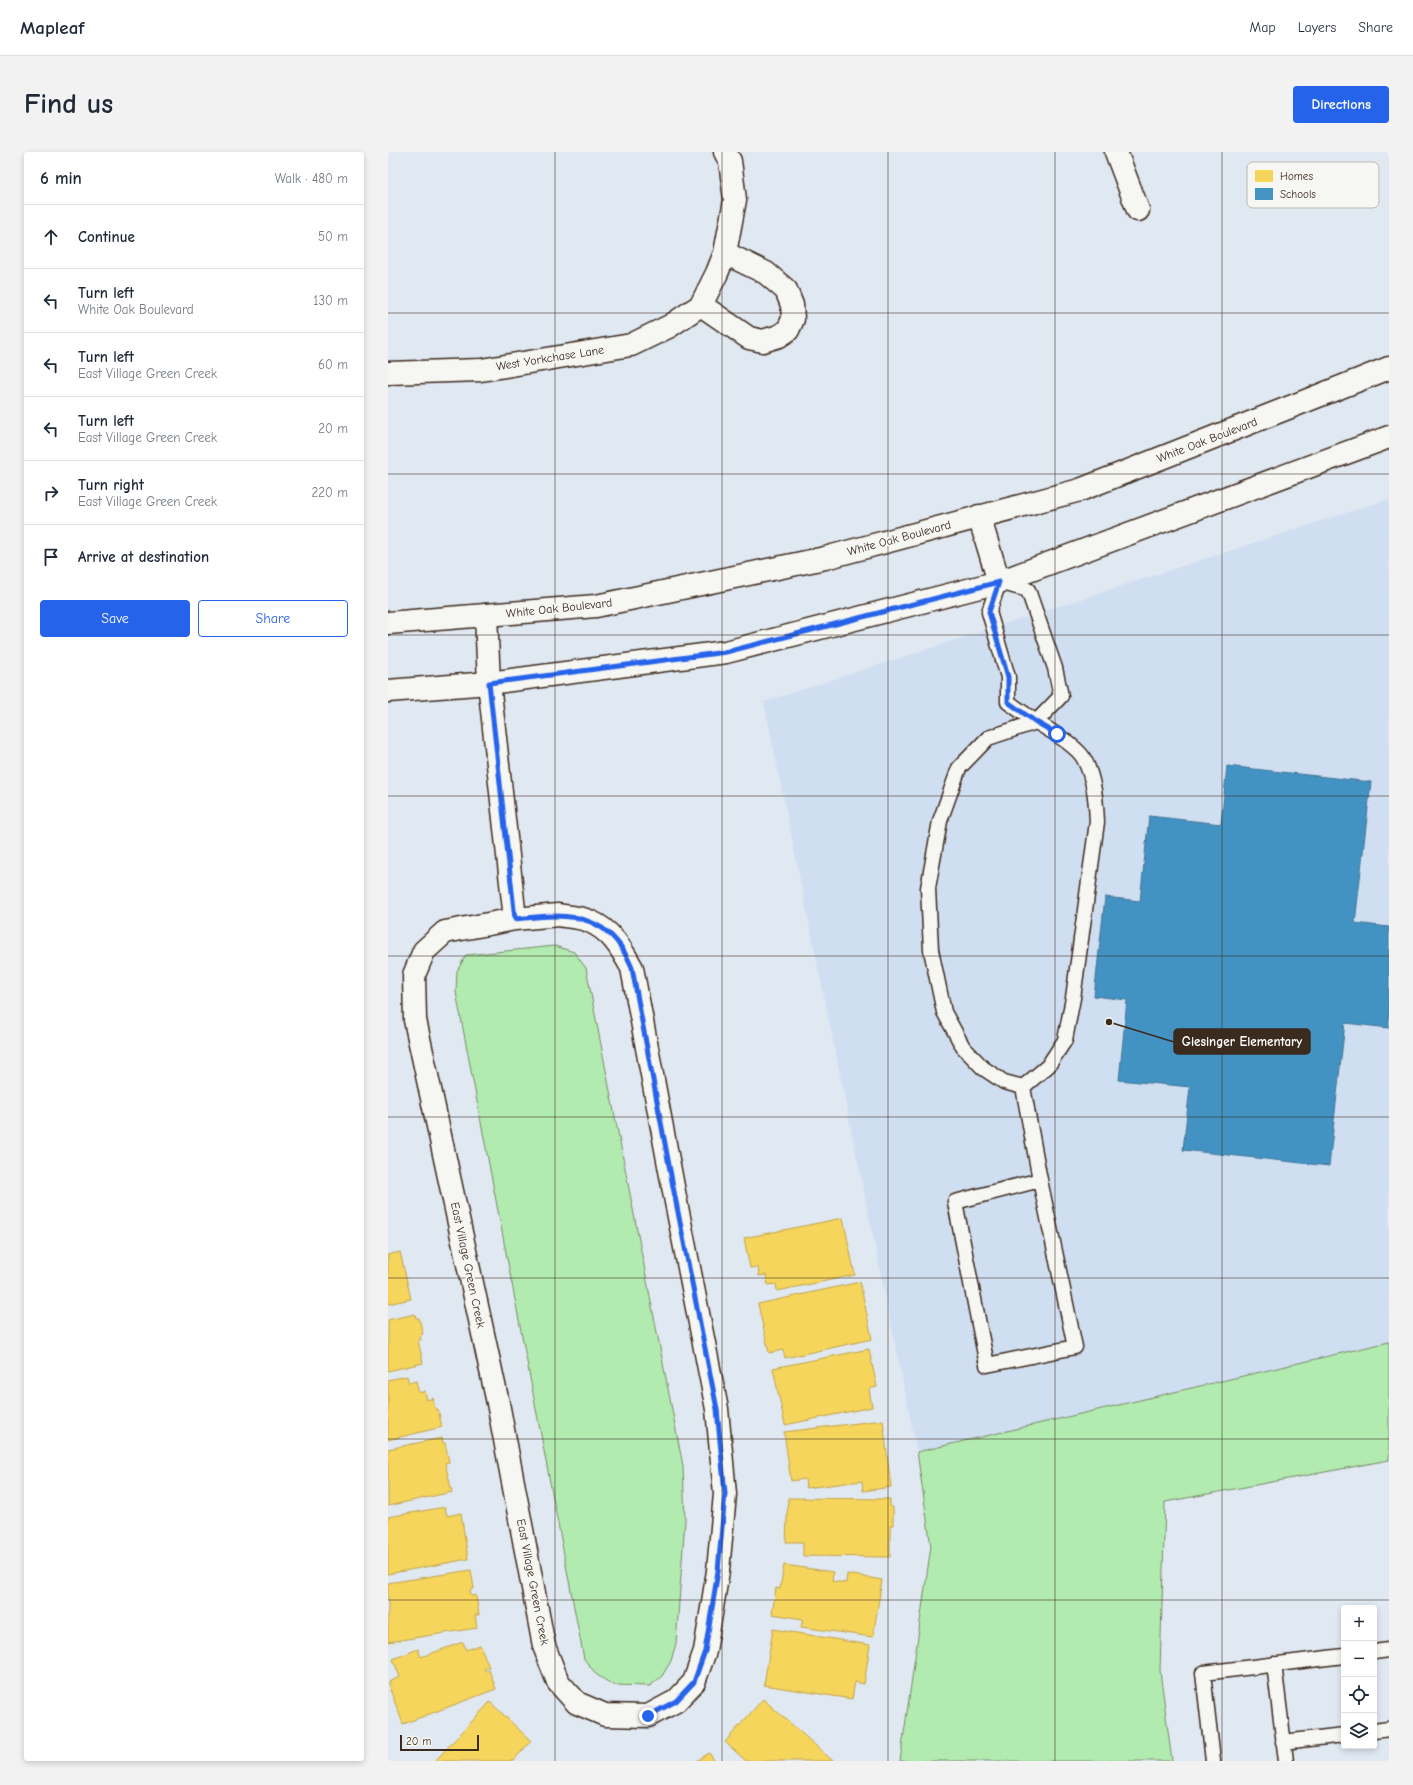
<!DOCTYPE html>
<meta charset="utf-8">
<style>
:root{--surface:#fff;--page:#f2f2f3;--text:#1f2937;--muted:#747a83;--line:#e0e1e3;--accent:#2563eb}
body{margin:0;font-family:"Comic Neue",sans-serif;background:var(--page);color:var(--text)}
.controls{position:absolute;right:12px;bottom:12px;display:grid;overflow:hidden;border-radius:4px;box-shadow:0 2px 6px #0003}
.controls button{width:36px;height:36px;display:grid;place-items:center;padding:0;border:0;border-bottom:1px solid var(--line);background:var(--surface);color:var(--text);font:20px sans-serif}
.scale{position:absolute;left:12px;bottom:10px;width:79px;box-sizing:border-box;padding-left:4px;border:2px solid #3b2a1e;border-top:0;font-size:11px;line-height:14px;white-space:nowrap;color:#3b2a1e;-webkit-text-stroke:3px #f6f6f2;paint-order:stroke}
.stop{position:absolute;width:12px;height:12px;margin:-9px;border:3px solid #2563eb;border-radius:50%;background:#fff}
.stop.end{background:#2563eb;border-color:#fff;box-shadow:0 1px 4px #0008}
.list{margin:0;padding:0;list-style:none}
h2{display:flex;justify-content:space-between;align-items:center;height:52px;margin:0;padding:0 16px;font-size:17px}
h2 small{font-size:13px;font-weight:400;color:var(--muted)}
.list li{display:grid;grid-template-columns:26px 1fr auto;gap:12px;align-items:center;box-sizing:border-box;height:64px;padding:0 16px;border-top:1px solid var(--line)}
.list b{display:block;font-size:15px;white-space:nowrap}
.list p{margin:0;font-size:13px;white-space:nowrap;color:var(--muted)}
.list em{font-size:13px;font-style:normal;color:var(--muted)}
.actions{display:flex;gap:8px;padding:12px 16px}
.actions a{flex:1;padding:9px 0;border:1px solid var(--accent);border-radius:4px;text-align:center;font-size:14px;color:var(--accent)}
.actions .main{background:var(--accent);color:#fff}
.icon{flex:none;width:22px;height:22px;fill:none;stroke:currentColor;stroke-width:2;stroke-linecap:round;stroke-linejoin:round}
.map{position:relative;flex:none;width:1001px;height:1609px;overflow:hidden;border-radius:4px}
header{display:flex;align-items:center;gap:24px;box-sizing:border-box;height:56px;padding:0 20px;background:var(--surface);border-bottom:1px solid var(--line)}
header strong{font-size:19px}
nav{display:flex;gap:22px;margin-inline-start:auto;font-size:14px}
.intro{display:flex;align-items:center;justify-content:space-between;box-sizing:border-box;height:96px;padding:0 24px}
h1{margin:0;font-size:28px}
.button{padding:10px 18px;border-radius:4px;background:var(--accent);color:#fff;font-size:14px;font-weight:700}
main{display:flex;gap:24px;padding:0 24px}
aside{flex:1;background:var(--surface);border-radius:4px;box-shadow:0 2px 6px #0003}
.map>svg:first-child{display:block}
.built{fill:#d0def2}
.green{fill:#b2ebaf;stroke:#768a66}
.homes{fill:#f6d55c;stroke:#bea249}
.schools{fill:#4393c3;stroke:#417492}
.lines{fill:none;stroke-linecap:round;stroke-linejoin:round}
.lane-casing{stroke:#3b2a1e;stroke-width:17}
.street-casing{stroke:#3b2a1e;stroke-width:25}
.secondary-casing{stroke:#3b2a1e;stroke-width:25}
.lane{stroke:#f6f6f2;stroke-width:14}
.street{stroke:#f6f6f2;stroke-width:22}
.secondary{stroke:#f6f6f2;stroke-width:22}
.route{stroke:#2563eb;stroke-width:5}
.grid{fill:none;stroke:#3b2a1e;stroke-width:1;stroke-opacity:0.55}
.labels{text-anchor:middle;stroke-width:4;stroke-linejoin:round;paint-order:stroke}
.street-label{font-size:12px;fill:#3b2a1e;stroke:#f6f6f2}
.key{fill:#f6f6f2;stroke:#beb9b2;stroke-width:1}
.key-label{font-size:11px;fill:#3b2a1e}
.leader{fill:none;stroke:#3b2a1e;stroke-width:1.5}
.callout-dot{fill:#3b2a1e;stroke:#f6f6f2;stroke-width:1.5}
.callout{fill:#3b2a1e;stroke:#3b2a1e;stroke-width:1.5}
.callout-label{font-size:13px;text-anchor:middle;font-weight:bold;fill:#fff}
</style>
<header>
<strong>Mapleaf</strong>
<nav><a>Map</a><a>Layers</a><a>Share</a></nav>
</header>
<div class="intro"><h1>Find us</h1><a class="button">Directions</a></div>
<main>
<aside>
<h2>6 min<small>Walk · 480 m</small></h2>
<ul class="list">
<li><svg class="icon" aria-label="ahead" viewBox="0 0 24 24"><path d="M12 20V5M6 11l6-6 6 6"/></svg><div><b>Continue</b></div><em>50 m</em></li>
<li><svg class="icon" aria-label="left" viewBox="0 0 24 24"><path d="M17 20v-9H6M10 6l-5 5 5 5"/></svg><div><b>Turn left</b><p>White Oak Boulevard</p></div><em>130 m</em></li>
<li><svg class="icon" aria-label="left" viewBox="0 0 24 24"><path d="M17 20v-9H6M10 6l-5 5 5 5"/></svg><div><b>Turn left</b><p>East Village Green Creek</p></div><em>60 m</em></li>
<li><svg class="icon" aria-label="left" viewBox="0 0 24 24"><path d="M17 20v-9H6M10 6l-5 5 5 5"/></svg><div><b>Turn left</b><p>East Village Green Creek</p></div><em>20 m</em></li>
<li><svg class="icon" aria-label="right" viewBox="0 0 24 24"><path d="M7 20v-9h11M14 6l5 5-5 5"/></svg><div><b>Turn right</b><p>East Village Green Creek</p></div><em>220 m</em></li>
<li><svg class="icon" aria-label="arrive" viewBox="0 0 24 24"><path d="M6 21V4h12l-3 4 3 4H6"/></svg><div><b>Arrive at destination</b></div></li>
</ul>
<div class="actions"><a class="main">Save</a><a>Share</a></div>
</aside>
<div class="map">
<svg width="1001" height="1609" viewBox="0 0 1001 1609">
<rect width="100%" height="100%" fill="#e0e8f2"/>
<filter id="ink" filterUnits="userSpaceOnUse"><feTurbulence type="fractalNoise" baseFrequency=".025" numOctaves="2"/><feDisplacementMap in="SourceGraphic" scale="8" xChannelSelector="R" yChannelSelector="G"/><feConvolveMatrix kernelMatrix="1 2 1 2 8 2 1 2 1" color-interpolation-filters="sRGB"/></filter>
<g filter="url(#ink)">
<path class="built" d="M1001,347V1190L529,1300L376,550Z"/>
<path class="green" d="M167,794L186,800L198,816L295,1314L297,1368L288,1491L283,1509L274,1524L262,1534L225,1533L209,1523L196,1507L68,840L69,819L78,803Z
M1001,1190V1308L777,1350L772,1519L784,1609H512L543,1394L529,1300Z"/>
<path class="homes" d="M455,1066L467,1123L389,1139L388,1132L380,1133L378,1123L371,1124L370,1115L362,1116L356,1086Z
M12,1100L23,1147L0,1152V1103Z
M472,1130L484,1187L397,1206L395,1198L381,1201L370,1152Z
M27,1162L28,1166H31L35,1182L32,1183L33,1188H30L35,1211L0,1219V1168Z
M481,1197L489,1235L481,1237L484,1255L397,1273L385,1216Z
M19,1224L21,1231L28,1229L31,1241L37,1239L39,1248L45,1246L47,1257H50L54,1275L0,1288V1228Z
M495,1268L503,1335L475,1339L474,1329L418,1336L417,1327L403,1329L396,1280Z
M54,1286L55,1291H57L61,1310L57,1311L64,1340L0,1354V1297Z
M400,1346L502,1347V1355H505V1373H502V1405L415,1404V1390H398Z
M57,1355L59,1364L73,1361L80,1407L0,1422V1365Z
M396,1413L445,1420L444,1429L458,1431L459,1422L494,1428L485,1485L413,1475L415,1467L384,1462L388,1436L392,1437Z
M83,1418L86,1437L82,1438L83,1444L88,1443L91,1463H87L89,1476L0,1490V1431Z
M385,1477L482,1493L476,1532L467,1530L464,1547L376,1533Z
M75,1490L78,1498L92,1493L101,1515L96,1517L98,1519L101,1518L108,1537L15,1572L0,1532V1530L12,1525L5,1507L30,1497L33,1505Z
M375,1547L445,1609H358L337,1590Z
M102,1550L143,1589L125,1609H47Z
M321,1601L327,1609H309Z"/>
<path class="schools" d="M839,614L983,630L967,771L1001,775V876L957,871L941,1014L795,998L802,935L731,928L739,848L706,844L717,745L752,749L761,664L833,672Z"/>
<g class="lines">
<g class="lane-casing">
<path id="lane" d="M611,430L640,438L667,516L673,544L648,570L620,550V525L601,460Z
M648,570C660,577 690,595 696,607C706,626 708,648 709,670L685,846L677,888L660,914L635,935L616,930L595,916L575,895L556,860L543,798L540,736L552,669L571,616L600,586Z
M635,935L652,1028L687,1195L599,1213L567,1050L652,1028
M986,1500L1001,1498
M886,1512L898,1609
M986,1579L1001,1577
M895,1590L956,1583
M825,1609L815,1521L956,1504"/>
</g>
<g class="street-casing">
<path id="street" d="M728,0L750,58
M313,153L361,186L375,189L391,184L400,178L405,167L404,153L398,138L378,121L337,101
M0,221L93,218L243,193L282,174L313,153L329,121L337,101L347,48L342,9L337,0
M591,364L611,430
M98,463L101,531L127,767
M170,763C179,765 192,765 201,769C223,778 233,796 244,816L287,1045L329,1257L337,1342L330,1419L317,1499L306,1530L288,1549L260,1564L217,1563L189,1551L170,1530L156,1494L110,1251L27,868L26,823L36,799L57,780L127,767Z"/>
</g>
<g class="secondary-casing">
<path id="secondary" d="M0,471L208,454L437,406L692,338L1001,216
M0,539L101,531L338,500L611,430L1001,285"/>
</g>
<use href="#lane" class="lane"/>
<use href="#street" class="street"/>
<use href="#secondary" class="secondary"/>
</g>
</g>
<g class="lines" filter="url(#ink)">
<path class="route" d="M260,1564L288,1549L306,1530L317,1499L330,1419L337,1342L329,1257L287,1045L244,816C241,809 237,801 233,795C207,757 166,763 127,767L101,531L338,500L611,430L601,460L620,525V550L648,570L669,582"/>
</g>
<path class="grid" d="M167,0V1609M334,0V1609M500,0V1609M667,0V1609M834,0V1609M0,161H1001M0,322H1001M0,483H1001M0,644H1001M0,804H1001M0,965H1001M0,1126H1001M0,1287H1001M0,1448H1001"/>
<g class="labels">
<g class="street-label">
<text transform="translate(162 206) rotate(-9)" y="4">West Yorkchase Lane</text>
<text transform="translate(819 288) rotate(-21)" y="4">White Oak Boulevard</text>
<text transform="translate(511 386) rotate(-15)" y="4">White Oak Boulevard</text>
<text transform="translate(171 456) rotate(-6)" y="4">White Oak Boulevard</text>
<text transform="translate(80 1113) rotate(78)" y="4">East Village Green Creek</text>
<text transform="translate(145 1430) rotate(79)" y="4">East Village Green Creek</text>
</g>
</g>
<rect x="859" y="10" width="132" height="46" rx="6" class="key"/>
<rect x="867" y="18" width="18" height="12" fill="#f6d55c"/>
<rect x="867" y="36" width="18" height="12" fill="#4393c3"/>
<g class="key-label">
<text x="892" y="28">Homes</text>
<text x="892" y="46">Schools</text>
</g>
<path class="leader" d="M721 870L786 890"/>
<circle class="callout-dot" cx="721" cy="870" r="4"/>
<rect class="callout" x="786" y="877" width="136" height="25" rx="4"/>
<g class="callout-label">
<text x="854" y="894">Giesinger Elementary</text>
</g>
</svg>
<div class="controls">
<button>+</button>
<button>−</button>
<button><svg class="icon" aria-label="locate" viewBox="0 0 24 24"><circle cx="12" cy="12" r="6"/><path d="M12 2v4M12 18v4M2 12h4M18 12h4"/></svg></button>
<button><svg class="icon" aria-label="layers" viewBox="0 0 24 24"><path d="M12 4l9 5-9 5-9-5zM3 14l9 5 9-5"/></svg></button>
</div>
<div class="scale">20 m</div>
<div class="stop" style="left:669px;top:582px"></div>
<div class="stop end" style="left:260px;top:1564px"></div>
</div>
</main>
